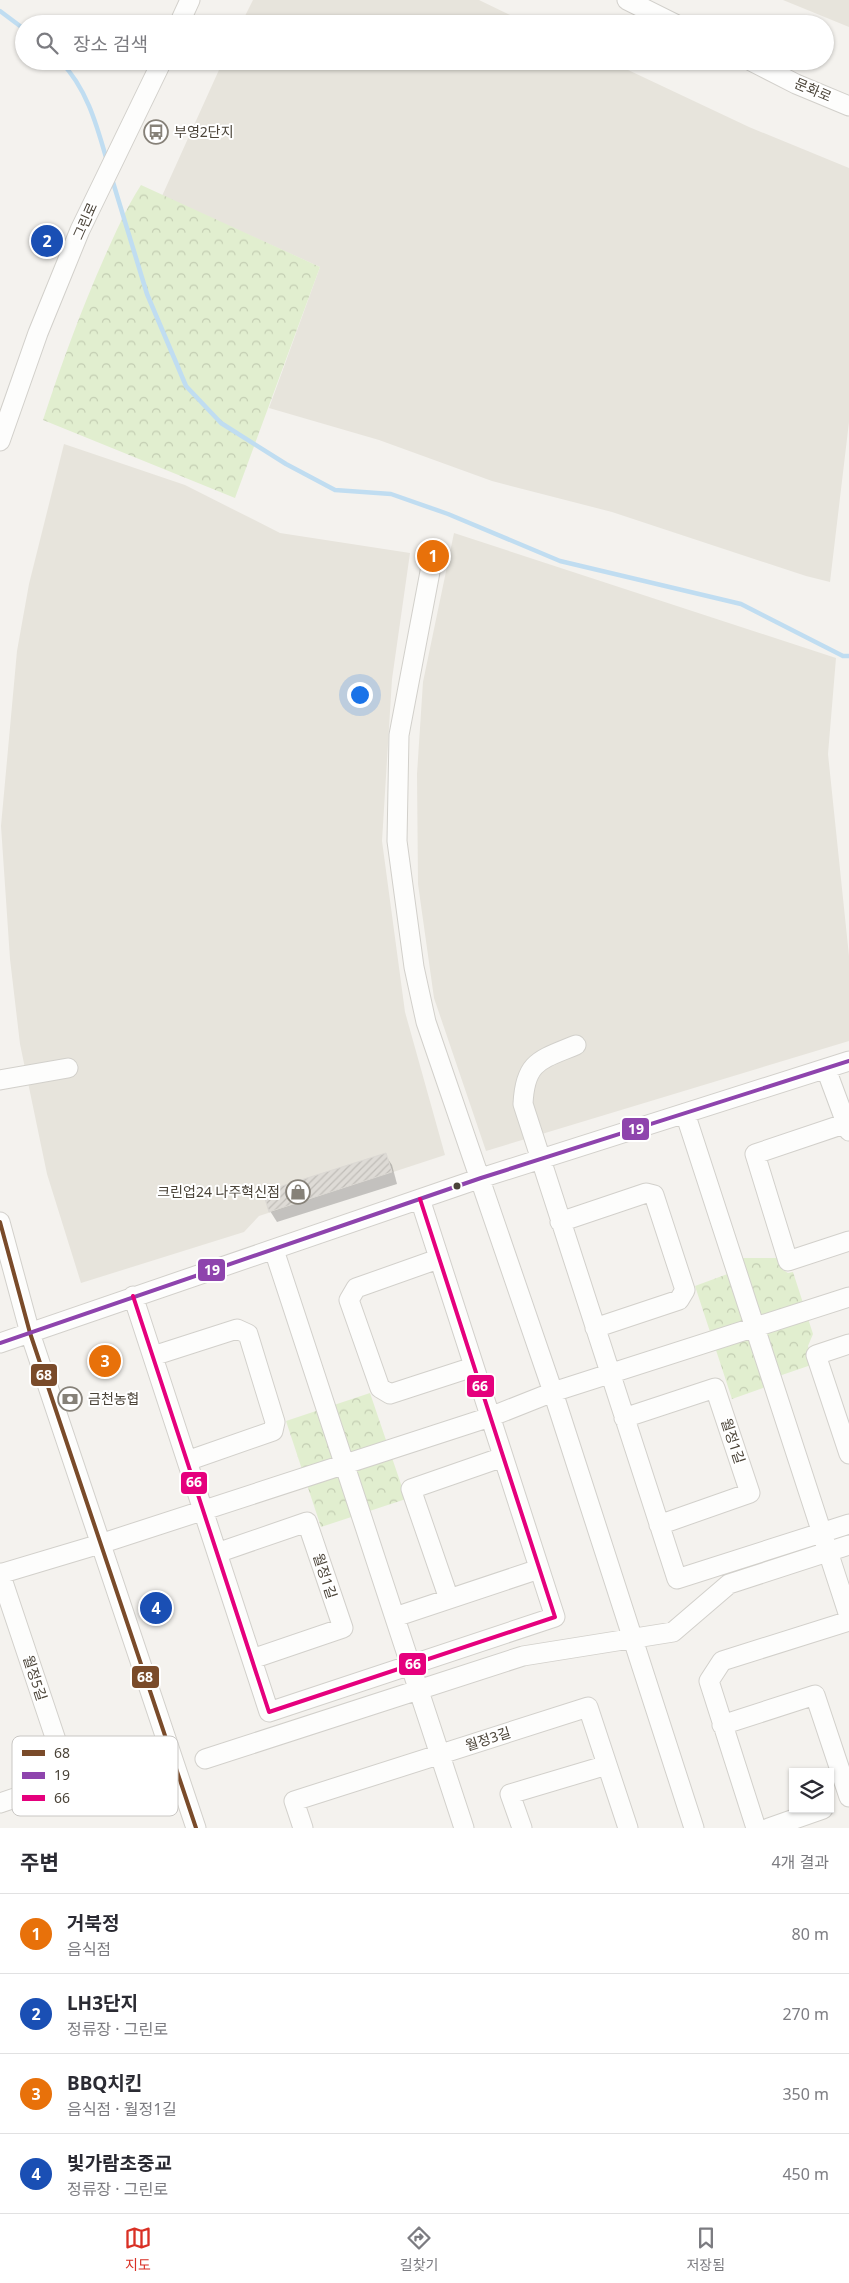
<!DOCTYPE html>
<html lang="ko">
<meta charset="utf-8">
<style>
:root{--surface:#fff;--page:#f7f7f7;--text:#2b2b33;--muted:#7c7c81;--line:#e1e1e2;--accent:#d93025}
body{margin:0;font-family:"Noto Sans","Noto Sans KR",sans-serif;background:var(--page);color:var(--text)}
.controls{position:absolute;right:15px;bottom:15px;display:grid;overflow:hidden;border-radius:0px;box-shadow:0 1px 4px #0004}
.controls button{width:45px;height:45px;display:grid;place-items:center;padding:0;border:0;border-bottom:1px solid var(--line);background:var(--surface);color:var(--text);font:25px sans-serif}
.you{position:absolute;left:359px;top:694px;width:18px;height:18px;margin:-12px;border:4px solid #fff;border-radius:50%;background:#1a73e8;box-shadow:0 0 0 8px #1a73e833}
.badge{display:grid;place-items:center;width:32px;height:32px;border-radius:50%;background:var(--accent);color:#fff;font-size:16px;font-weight:700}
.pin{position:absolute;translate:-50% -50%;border:2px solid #fff;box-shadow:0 1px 5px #0006}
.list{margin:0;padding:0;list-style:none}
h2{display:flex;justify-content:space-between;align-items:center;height:65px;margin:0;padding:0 20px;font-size:21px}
h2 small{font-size:16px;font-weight:400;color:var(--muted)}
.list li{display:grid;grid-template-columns:32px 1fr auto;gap:15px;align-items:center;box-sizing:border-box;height:80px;padding:0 20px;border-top:1px solid var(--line)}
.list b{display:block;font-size:19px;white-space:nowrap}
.list p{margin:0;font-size:16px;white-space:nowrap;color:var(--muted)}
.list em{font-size:16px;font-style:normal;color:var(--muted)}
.icon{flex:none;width:28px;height:28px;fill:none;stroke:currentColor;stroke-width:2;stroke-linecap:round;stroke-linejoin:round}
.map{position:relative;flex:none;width:849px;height:1828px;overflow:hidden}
.search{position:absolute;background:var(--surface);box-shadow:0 1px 4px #0004;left:15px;right:15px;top:15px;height:55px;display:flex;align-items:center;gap:12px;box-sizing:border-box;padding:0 18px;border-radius:28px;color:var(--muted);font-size:19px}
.sheet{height:385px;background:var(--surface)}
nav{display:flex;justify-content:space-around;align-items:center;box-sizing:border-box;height:70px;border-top:1px solid var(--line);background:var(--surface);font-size:14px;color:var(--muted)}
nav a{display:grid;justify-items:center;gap:2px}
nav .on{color:var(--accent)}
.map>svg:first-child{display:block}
.residential{fill:#e7e4dc}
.park{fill:url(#park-crowns)}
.shadow{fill:#0003}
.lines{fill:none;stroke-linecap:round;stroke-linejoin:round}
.stream{stroke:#c0ddf1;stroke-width:4.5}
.building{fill:url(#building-hatch);stroke:#dcd9d4}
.minor-casing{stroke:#d2d0cb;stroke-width:21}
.minor{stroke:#fdfdfc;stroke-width:19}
.bus-1-casing{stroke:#fff;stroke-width:8}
.bus-2-casing{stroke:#fff;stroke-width:8}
.bus-3-casing{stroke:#fff;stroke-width:8}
.bus-1{stroke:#7a4b2a;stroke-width:4}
.bus-2{stroke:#8e44ad;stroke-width:4}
.bus-3{stroke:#e5007d;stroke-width:4}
.bus-dot{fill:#4b4439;stroke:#fff;stroke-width:2}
.labels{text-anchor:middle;stroke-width:4;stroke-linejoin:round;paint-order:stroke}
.street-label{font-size:14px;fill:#4b4439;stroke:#fff}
.poi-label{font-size:14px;fill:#4b4439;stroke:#fff;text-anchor:start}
.key{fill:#fff;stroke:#c9c7c4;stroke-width:1}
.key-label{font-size:14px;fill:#4b4439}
.line-badge{stroke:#fff;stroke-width:2}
.badge-label{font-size:14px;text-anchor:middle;font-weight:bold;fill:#fff}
</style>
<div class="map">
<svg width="849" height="1828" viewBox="0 0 849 1828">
<defs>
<pattern id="park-crowns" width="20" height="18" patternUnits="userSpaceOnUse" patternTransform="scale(1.25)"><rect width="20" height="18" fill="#e1eecf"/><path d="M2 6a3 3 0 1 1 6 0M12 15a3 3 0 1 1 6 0" fill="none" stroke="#c3cdb2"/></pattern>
<pattern id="building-hatch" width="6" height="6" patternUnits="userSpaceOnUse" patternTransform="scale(1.25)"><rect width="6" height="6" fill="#dedbd6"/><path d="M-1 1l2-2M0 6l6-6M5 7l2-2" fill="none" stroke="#c0bdb8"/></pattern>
</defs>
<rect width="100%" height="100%" fill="#f4f2ee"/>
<path class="residential" d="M253,0H479L529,24H241Z
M783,0H849V27Z
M223,61H609L749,127L849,168V422L830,582L806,576L612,512L492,481L379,440L269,408L320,267L162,196Z
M64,444L185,485L280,533L410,553L392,679L382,841L405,1012L445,1155L259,1216L244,1232L81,1283L47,1174L20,1044L10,959L1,826L17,651L29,584Z
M454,533L836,658L828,754L849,956V1041L486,1151L434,998L418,884L417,774L423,682Z"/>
<path class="park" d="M141,185L320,267L235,498L43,420C61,365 81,310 105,256C116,232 126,208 141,185Z
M741,1258H777L783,1270L788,1273L793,1272L813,1334L808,1346L814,1364L779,1376L763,1388L732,1399L695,1286L741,1269Z
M370,1393L406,1499L321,1527L286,1421Z"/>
<path class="shadow" d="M385,1155L392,1165L397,1184L277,1222L270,1211Z"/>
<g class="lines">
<path class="stream" d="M0,11L24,29
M60,61C87,88 97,126 107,161
M112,179L147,294L186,386L221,423L286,464L335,490L391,494L448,514L560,561L741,604L843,656H849"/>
</g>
<path class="building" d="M386,1153L392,1172L269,1212L263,1192Z"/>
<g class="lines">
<g class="minor-casing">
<path id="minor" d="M627,0L675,24
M179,24L190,0
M751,61L796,84L849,106
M0,441L38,333L80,230L162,61
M433,556L399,735L397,841L414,967L426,1022L553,1392L694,1828
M576,1045C540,1060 525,1061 523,1104L677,1579L849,1524
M826,1069L849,1131
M0,1080L68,1068
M685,1113L849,1616
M847,1123L755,1154L788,1261L849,1241
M0,1222L30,1333L196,1828
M560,1222L646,1193L654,1195L685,1290L679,1300L595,1328
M274,1250L464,1828
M438,1259L356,1288L349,1300L380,1388L390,1394L473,1367
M133,1296L269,1712L555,1617L420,1199
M0,1343L481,1178L849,1061
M849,1344L816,1355L849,1454
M153,1356L237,1329L248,1334L275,1422L273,1431L187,1461
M624,1418L715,1388L750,1493L659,1525
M217,1553L307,1522L343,1628L252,1659
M0,1573L64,1764L56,1784L0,1803
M0,1574L100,1544L490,1417L553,1392L849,1297
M449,1599L411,1489L503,1457
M395,1617L539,1569
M722,1725L815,1695L849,1797
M205,1759L523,1656L673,1632L729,1584L849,1545
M303,1828L294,1801L588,1707L628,1828
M522,1828L510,1794L607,1765
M756,1828L709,1681L722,1661L849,1621
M769,1828L823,1809"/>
</g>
<use href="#minor" class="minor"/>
<g class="bus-1-casing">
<path id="bus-1" d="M0,1222L30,1333L196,1828"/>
</g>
<g class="bus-2-casing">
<path id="bus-2" d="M0,1343L481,1178L849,1061"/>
</g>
<g class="bus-3-casing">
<path id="bus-3" d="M133,1296L269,1712L555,1617L420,1199"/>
</g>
<use href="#bus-1" class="bus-1"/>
<use href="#bus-2" class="bus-2"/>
<use href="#bus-3" class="bus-3"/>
</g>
<defs>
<g id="bus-ring" transform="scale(1.25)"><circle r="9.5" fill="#fff" stroke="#868178" stroke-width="1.5"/><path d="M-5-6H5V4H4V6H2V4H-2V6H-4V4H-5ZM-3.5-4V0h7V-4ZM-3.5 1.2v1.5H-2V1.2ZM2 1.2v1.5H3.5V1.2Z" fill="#868178"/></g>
<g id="shop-ring" transform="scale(1.25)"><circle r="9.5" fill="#fff" stroke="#868178" stroke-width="1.5"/><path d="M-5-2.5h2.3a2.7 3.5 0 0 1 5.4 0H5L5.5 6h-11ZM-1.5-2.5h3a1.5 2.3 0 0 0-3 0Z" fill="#868178"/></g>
<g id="bank-ring" transform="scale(1.25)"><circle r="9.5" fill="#fff" stroke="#868178" stroke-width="1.5"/><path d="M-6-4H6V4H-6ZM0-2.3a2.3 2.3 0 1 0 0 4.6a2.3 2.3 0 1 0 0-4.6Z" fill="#868178"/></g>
</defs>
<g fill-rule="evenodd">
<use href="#bus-ring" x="156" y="132"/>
<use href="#shop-ring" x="298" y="1192"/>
<use href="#bank-ring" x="70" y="1399"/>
</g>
<circle class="bus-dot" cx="457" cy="1186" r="4.5"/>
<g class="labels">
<g class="street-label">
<text transform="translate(813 90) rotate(23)" y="5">문화로</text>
<text transform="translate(85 221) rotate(-66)" y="5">그린로</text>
<text transform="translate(733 1441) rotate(72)" y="5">월정1길</text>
<text transform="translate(325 1576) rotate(72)" y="5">월정1길</text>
<text transform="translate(35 1678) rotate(72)" y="5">월정5길</text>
<text transform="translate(488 1739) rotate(-18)" y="5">월정3길</text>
</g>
<g class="poi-label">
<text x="174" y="137">부영2단지</text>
<text x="280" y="1197" text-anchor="end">크린업24 나주혁신점</text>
<text x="88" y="1404">금천농협</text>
</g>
</g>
<rect x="12" y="1736" width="166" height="80" rx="8" class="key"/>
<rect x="22" y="1750" width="23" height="6" fill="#7a4b2a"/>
<rect x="22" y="1772" width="23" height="7" fill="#8e44ad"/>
<rect x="22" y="1795" width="23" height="6" fill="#e5007d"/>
<g class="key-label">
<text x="54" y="1758">68</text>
<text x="54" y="1780">19</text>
<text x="54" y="1803">66</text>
</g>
<g class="line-badge">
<rect x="621" y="1117" width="29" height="24" rx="5" fill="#8e44ad"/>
<rect x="197" y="1258" width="29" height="24" rx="5" fill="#8e44ad"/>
<rect x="30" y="1363" width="28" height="24" rx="5" fill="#7a4b2a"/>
<rect x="466" y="1374" width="29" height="24" rx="5" fill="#e5007d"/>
<rect x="180" y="1471" width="28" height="24" rx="5" fill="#e5007d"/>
<rect x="398" y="1652" width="29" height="24" rx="5" fill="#e5007d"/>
<rect x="131" y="1665" width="29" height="24" rx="5" fill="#7a4b2a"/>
</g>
<g class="badge-label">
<text x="636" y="1134">19</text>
<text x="212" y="1275">19</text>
<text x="44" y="1380">68</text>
<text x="480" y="1391">66</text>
<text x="194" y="1487">66</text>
<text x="413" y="1669">66</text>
<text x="145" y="1682">68</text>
</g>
</svg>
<div class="controls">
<button><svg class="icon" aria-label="layers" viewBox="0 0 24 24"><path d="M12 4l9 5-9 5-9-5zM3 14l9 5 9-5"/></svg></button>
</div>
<div class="you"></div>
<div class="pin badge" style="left:433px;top:556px;background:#e8710a">1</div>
<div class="pin badge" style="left:47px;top:241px;background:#1a4fb4">2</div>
<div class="pin badge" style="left:105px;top:1361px;background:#e8710a">3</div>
<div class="pin badge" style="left:156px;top:1608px;background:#1a4fb4">4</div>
<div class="search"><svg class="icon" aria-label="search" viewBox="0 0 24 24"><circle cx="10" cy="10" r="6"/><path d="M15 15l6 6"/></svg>장소 검색</div>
</div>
<section class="sheet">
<h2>주변<small>4개 결과</small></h2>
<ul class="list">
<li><span class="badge" style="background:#e8710a">1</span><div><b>거북정</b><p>음식점</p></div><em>80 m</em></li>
<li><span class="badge" style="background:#1a4fb4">2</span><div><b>LH3단지</b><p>정류장 · 그린로</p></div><em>270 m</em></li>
<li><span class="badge" style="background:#e8710a">3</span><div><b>BBQ치킨</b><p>음식점 · 월정1길</p></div><em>350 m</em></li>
<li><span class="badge" style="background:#1a4fb4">4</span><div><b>빛가람초중교</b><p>정류장 · 그린로</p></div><em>450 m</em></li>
</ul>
</section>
<nav>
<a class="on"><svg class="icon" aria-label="map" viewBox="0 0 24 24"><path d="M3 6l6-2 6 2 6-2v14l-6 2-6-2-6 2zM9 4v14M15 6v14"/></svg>지도</a>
<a><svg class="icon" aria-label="directions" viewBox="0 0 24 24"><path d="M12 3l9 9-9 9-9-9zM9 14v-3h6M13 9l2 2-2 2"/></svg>길찾기</a>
<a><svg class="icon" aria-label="saved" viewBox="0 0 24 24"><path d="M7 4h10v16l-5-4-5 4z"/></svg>저장됨</a>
</nav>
